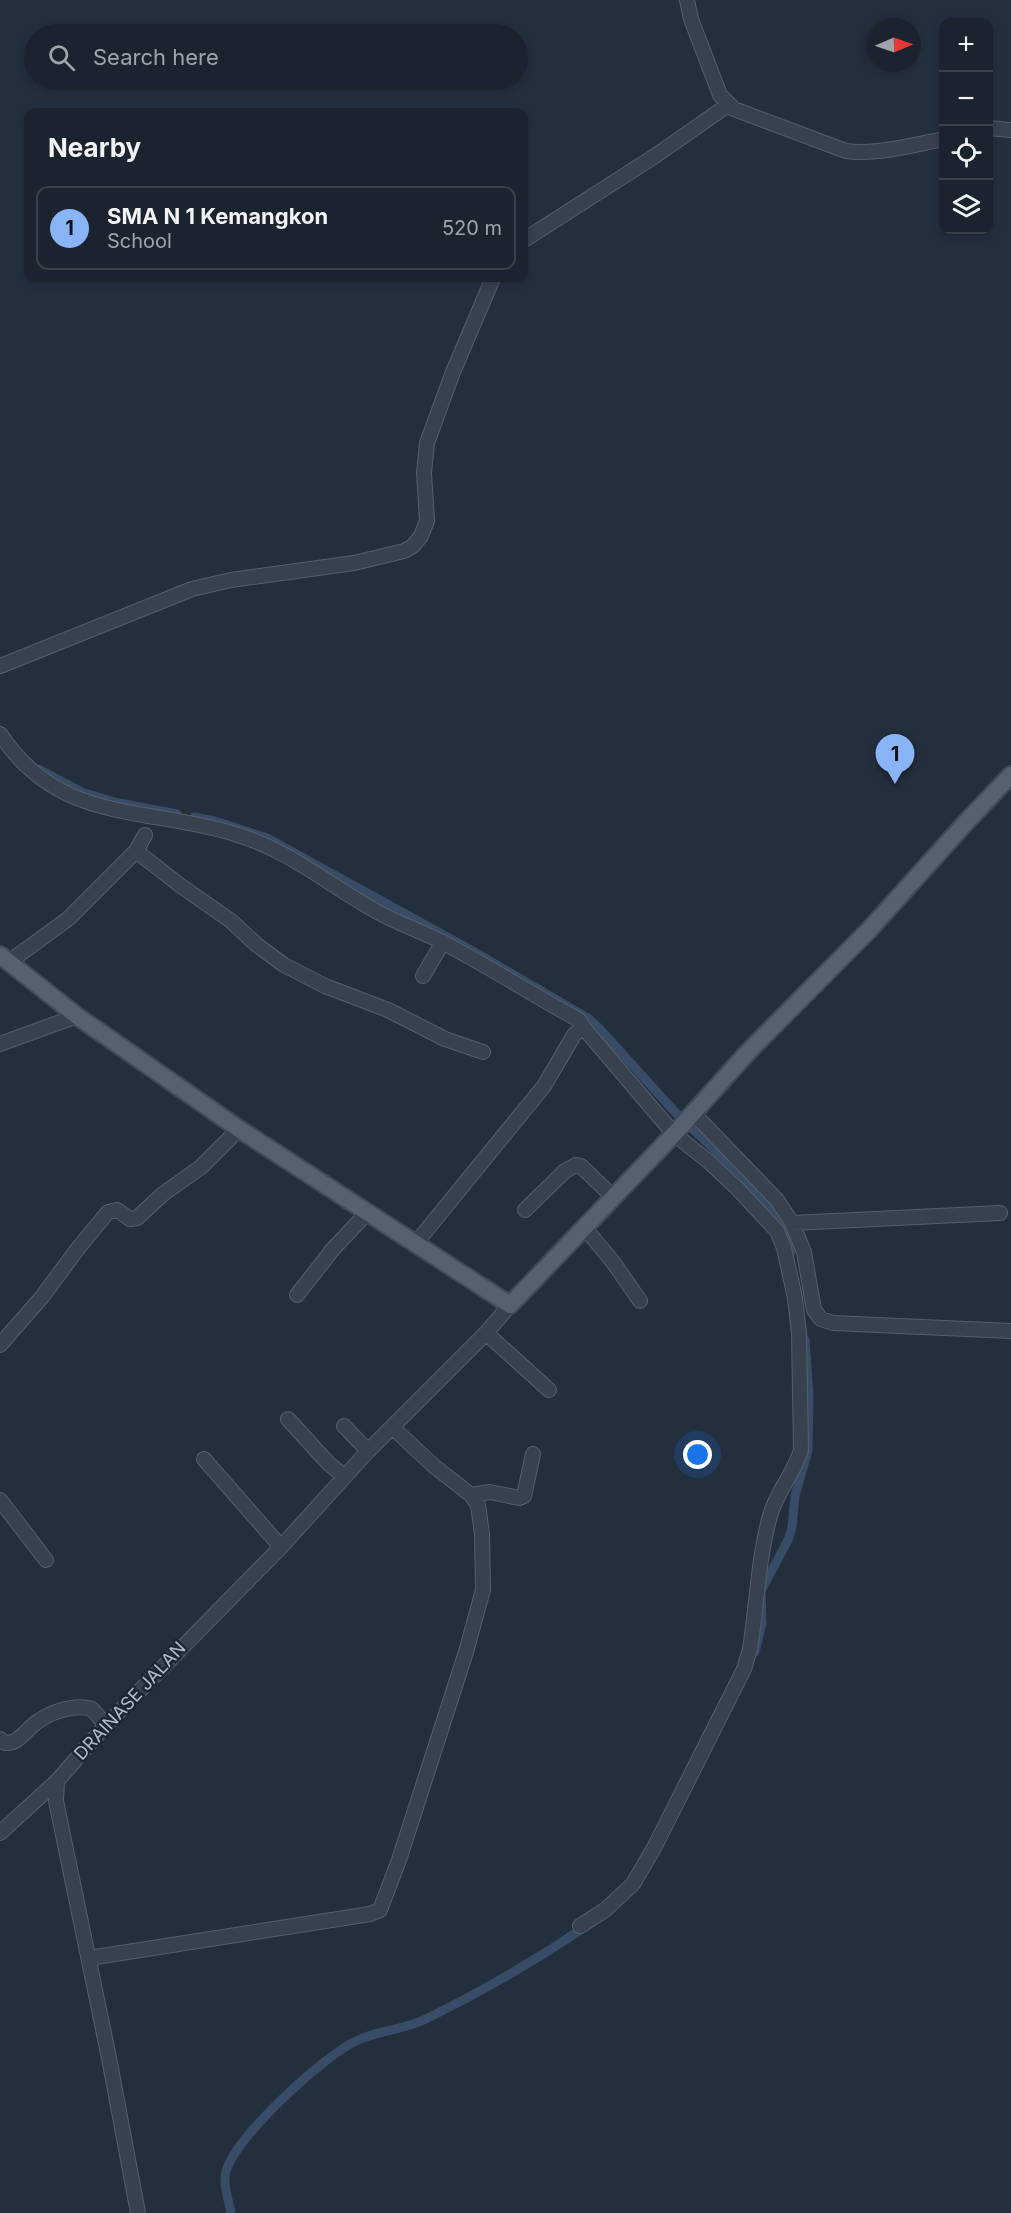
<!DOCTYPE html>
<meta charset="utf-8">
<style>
:root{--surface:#1b232e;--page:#282f3a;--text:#f1f3f6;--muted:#a0a4aa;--line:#39404a;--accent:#8ab4f8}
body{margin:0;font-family:Inter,sans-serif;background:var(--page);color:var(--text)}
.controls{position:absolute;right:18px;top:18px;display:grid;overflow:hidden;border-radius:12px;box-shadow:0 3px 9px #0003}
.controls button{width:54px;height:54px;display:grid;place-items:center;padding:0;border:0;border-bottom:2px solid var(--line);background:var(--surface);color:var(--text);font:30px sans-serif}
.compass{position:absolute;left:867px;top:18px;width:54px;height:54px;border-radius:50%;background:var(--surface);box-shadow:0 3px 9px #0003;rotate:88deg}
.you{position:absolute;left:698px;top:1455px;width:21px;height:21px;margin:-15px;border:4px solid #fff;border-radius:50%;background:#1a73e8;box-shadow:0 0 0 9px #1a73e833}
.badge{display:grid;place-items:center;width:39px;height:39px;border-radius:50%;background:var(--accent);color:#111;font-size:20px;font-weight:700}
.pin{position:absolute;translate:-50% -50px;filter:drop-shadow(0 2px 3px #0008)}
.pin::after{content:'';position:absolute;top:32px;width:21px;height:18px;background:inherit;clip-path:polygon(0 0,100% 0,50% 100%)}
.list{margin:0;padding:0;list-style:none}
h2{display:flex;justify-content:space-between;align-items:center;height:78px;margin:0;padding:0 24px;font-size:26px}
h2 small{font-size:20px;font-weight:400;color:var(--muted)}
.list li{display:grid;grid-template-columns:39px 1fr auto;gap:18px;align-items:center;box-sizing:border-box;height:84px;margin:0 12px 12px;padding:0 12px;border:2px solid var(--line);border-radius:12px}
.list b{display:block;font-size:22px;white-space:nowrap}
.list p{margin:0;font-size:20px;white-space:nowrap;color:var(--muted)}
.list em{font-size:20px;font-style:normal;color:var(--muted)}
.icon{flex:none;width:33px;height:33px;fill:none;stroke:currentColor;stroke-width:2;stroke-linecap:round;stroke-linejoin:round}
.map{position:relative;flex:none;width:1011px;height:2213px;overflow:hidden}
.search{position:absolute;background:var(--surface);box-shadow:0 3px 9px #0003;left:24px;top:24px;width:504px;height:66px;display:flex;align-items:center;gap:15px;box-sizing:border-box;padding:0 21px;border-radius:33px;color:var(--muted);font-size:22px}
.panel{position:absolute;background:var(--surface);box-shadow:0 3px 9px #0003;left:24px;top:108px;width:504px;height:174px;border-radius:12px}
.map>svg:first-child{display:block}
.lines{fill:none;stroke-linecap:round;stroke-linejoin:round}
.canal{stroke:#394c67;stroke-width:9}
.minor-casing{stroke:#565f6c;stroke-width:16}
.major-casing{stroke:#414a57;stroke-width:20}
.minor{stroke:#38414e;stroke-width:14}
.major{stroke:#56606e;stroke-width:16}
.labels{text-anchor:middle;stroke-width:5;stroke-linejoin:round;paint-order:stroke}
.street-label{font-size:18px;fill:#b4bcc9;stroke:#1d2633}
</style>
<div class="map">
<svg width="1011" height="2213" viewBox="0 0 1011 2213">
<rect width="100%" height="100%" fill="#242f3e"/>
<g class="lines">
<path class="canal" d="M38,769L84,793L119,803L177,814
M194,817L215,821L267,838L478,954L589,1019L600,1029L674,1111L743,1177L774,1213L787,1235L791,1252
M755,1652L762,1624L761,1591L788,1540L792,1527L795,1496L808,1450L809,1396L805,1340
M231,2213C229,2202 224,2188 225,2177C227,2143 325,2055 356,2041C378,2030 404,2030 426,2019C481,1992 536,1960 588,1925"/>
<g class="minor-casing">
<path id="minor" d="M687,0L691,19L720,95L734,109L846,151C878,155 912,145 944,139
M988,128L1011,130
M524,240L655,156L728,105
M0,666L192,589L231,580L354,563L404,551L413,546L421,536L427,521L424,473L427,443L453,372L493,278
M0,734C60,824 143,806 235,834C289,850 326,883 374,910C396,923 422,931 444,943C490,967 533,995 579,1020L583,1027
M136,851L181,886L231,921L257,945L284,965L325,986L388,1010L445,1039L483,1052
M9,962L68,919L136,851L145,835
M423,976L443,942
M0,1044L77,1016
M693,1113L777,1200L792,1223L804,1252L814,1310L821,1319L833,1323L1011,1331
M525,1210L565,1171L576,1165L581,1166L613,1197
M792,1223L1000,1213
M584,1227L613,1262L640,1301
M416,1243L544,1086L574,1035L583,1027L674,1134L708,1161L738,1189L777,1231L784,1248L795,1298L799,1333L801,1450C794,1474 776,1492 770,1516C758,1559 757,1605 750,1649L744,1669L655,1846L633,1884L605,1910L580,1926
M297,1295L333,1249L367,1213
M486,1333L549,1390
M0,1345L42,1297L79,1247L108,1212L117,1210L130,1219L137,1218L163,1194L201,1167L239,1129
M288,1419L328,1463L344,1476
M344,1426L368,1451
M204,1459L281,1547
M471,1495L490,1492L519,1498L524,1496L533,1454
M0,1500L46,1560
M0,1739L5,1743C17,1744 24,1733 32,1726C47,1713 73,1703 92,1709L106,1725
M0,1833L57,1781
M89,1958L370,1914L380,1910L399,1860L466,1652L483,1590L482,1534L478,1505L471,1495L435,1467L392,1427
M138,2213L109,2058L56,1801L57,1781L106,1725L281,1547L368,1451L486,1333L510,1305"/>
</g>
<g class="major-casing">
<path id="major" d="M0,955L77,1016L239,1129L510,1305L677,1131L749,1051L869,930L969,819L1011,775"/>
</g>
<use href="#minor" class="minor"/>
<use href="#major" class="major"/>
</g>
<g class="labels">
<g class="street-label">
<text transform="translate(130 1701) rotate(-47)" y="6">DRAINASE JALAN</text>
</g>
</g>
</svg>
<div class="controls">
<button>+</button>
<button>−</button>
<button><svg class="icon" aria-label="locate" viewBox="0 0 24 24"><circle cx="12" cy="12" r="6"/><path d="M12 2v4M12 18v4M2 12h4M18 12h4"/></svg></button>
<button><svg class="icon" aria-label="layers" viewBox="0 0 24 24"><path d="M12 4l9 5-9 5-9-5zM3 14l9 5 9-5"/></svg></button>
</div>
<svg class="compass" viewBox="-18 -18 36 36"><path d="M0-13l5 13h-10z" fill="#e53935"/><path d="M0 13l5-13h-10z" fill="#a0a4aa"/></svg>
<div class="you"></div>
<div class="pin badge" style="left:895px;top:784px">1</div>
<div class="search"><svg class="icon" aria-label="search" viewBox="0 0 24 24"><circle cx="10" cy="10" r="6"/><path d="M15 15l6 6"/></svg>Search here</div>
<section class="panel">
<h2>Nearby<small></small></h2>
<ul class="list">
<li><span class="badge">1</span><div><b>SMA N 1 Kemangkon</b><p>School</p></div><em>520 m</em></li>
</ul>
</section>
</div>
